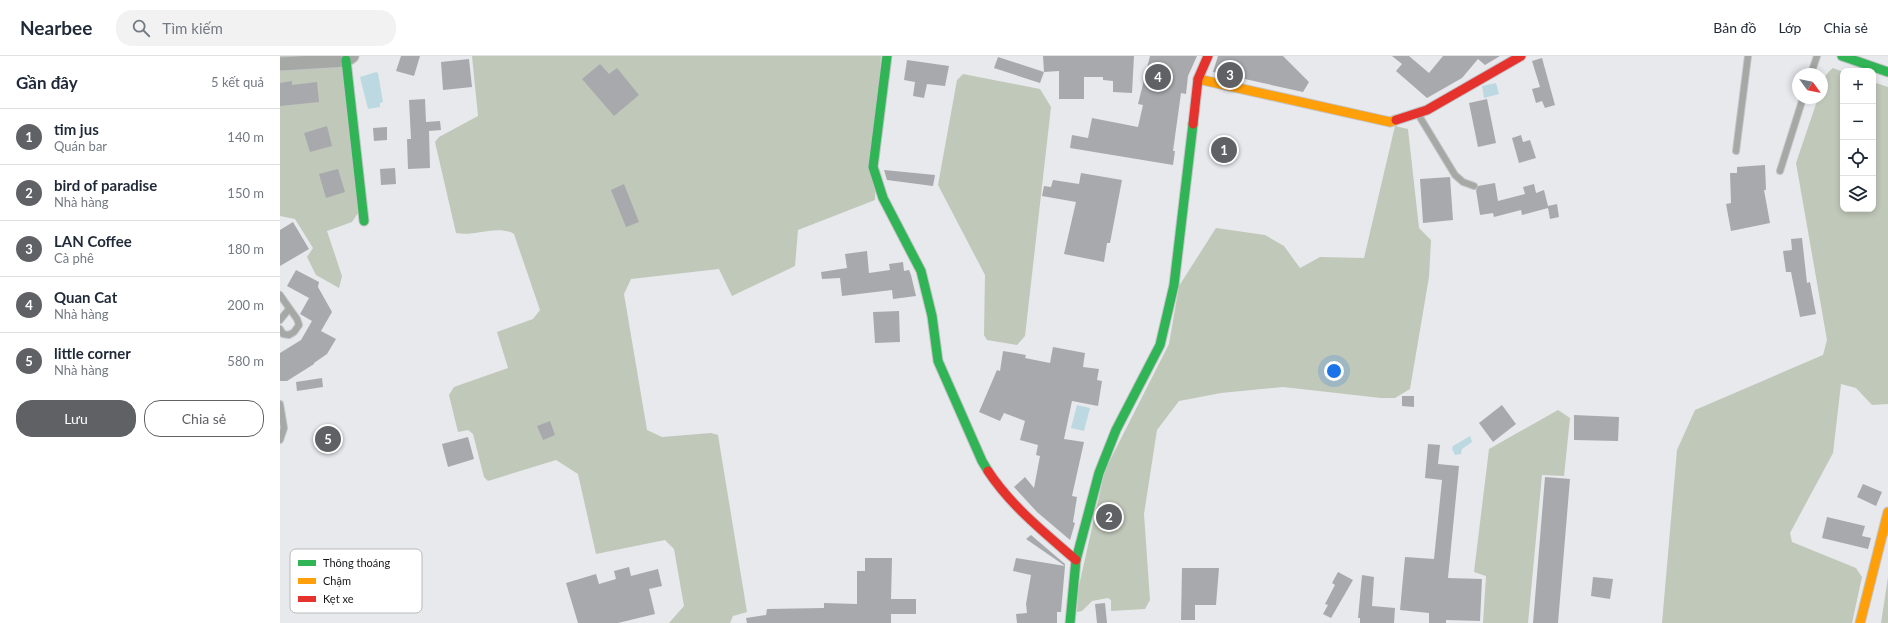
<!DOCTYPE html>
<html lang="vi">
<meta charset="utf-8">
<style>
:root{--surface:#fff;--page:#f2f2f3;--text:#1f2937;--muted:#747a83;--line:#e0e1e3;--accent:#606164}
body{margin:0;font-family:Lato,sans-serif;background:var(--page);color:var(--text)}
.controls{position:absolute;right:12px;top:12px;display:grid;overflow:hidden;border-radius:8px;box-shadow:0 2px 6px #0003}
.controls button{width:36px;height:36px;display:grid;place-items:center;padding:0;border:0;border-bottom:1px solid var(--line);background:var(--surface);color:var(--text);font:20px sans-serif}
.compass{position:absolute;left:1512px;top:12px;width:36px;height:36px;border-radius:50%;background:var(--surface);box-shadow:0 2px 6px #0003;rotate:123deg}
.you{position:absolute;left:1054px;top:315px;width:14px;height:14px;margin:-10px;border:3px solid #fff;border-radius:50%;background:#1a73e8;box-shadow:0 0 0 6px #1a73e833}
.badge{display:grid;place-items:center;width:26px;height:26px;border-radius:50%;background:var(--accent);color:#fff;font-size:13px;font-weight:700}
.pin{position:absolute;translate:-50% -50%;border:2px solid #fff;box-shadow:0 1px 4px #0006}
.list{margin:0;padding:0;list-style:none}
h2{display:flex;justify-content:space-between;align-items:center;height:52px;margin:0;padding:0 16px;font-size:17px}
h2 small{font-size:13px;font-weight:400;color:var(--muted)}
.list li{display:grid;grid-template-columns:26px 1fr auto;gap:12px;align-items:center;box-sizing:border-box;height:56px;padding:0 16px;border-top:1px solid var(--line)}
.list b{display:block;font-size:15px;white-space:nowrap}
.list p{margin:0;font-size:13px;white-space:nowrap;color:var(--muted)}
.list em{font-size:13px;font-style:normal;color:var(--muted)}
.actions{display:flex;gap:8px;padding:12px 16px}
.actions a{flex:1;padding:9px 0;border:1px solid var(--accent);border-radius:16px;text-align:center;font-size:14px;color:var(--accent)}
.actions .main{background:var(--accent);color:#fff}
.icon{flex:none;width:22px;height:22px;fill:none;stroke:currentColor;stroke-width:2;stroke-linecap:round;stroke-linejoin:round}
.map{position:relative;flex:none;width:1608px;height:567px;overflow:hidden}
header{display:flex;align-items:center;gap:24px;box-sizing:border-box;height:56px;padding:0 20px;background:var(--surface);border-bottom:1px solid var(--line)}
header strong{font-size:19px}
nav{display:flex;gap:22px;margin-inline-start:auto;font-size:14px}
.search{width:280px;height:36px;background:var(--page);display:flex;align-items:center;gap:10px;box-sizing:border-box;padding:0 14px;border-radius:16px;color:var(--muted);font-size:15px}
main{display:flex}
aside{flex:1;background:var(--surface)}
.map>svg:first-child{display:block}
.forest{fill:#c0c8b9}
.water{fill:#bcd9e2}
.building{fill:#a8a9ac}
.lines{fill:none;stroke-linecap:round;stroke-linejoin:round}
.lane-casing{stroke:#c2c3c6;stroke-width:8}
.street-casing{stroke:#c2c3c6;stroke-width:15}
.fast-casing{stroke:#c2c3c6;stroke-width:11}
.slow-casing{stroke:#c2c3c6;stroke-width:11}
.jam-casing{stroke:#c2c3c6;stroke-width:11}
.lane{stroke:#a6a8a6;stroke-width:6}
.street{stroke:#a6a8a6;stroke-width:13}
.fast{stroke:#30b455;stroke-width:9}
.slow{stroke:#ff9f0a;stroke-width:9}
.jam{stroke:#e5322d;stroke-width:9}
.key{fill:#fff;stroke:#b9babb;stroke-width:1}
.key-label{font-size:11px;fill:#17181b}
</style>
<header>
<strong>Nearbee</strong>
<div class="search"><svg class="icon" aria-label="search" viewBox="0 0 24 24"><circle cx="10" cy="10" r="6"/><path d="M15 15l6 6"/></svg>Tìm kiếm</div>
<nav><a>Bản đồ</a><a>Lớp</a><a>Chia sẻ</a></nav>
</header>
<main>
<aside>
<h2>Gần đây<small>5 kết quả</small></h2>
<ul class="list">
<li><span class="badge">1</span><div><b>tim jus</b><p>Quán bar</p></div><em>140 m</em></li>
<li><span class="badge">2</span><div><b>bird of paradise</b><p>Nhà hàng</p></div><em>150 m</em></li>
<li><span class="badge">3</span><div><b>LAN Coffee</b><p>Cà phê</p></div><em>180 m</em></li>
<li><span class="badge">4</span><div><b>Quan Cat</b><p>Nhà hàng</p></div><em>200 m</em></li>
<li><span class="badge">5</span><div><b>little corner</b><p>Nhà hàng</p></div><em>580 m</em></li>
</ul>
<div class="actions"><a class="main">Lưu</a><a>Chia sẻ</a></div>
</aside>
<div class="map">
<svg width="1608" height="567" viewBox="0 0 1608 567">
<rect width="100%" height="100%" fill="#e7e9ed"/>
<path class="forest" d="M0,0H61L78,157L72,166L47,175L62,220L59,232L36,219L27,201L33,192L15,163L0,160Z
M192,0H601L595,144L518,174L515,210L452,240L439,213L351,223L344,238L367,374L382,381L431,377L438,379L467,556L453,560L450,567H389L404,550L394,493L385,484L316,498L298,418L276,404L208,425L204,421L193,378L188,374L178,376L169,339L174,331L228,312L217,276L253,263L260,254L234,178C218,168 194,181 176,177L155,86L159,81L198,60Z
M1553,12L1563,16V153H1593V26L1608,31V348L1592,349L1576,332L1561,328L1553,397L1510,477L1512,486L1576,512L1582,521L1572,567H1382L1397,394L1415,354L1543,299L1547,284L1516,107L1538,42H1542C1542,29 1542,20 1553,12Z
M683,18L760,33L771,51L745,280L737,289L707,284L704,279L705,219L658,129L677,24Z
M1115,70L1128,73L1139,172L1151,184L1149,221L1130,333L1115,342H1101L1003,331L941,337L899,345L877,374L864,458L870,544L865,553L831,555V544L828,542L812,545L802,555L797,556L798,534L825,414L889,288L899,230L936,172L985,179L1004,190L1020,212L1040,201L1084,202Z
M1278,354L1290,362L1284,420L1262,419L1248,567H1203L1206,520L1194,516L1209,393Z
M1608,521V567H1601Z"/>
<path class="water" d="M96,16L98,17L103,46L100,47V51L88,53L80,21Z
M1216,27L1219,38L1204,42L1202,30Z
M797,349L810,352L804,375L791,372Z
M1190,380L1192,386L1182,393L1181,398L1175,399L1172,393L1173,390Z"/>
<path class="building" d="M121,0H140L134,20L116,15Z
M763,0H854L852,37L833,36V25L823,24V21H804V43H779V15L764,16L760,27L714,12L718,1L764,16Z
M870,0H917L908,20L906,38L901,37L893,95H895L893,109L790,92L792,79L808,82L812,62L858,71L863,49L858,48Z
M938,0H1003L1029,26L1023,36L933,16Z
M1112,0H1129L1149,17L1163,0H1220L1205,9L1198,3L1182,22L1147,42L1116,15L1122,8Z
M1262,2L1275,49L1265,52L1262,45L1256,47L1252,33L1260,31L1252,5Z
M189,3L192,31L163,34L161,6Z
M627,4L669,10L665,30L647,28L644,42L633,40L635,26L624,24Z
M320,8L329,18L337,12L359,39L334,60L302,23Z
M12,25V29L37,26L39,46L0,50V27Z
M145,43L146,66L160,65L161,74L149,75L150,112L128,113L127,83H131L129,44Z
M1207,43L1216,87L1198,91L1189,47Z
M47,70L52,90L30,96L24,77Z
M107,71V84L94,85L93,72Z
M1241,79L1243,86L1250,84L1256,102L1239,107L1232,82Z
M1485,109L1486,134H1484L1490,167L1451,175L1446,148L1451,147L1450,117H1457V111Z
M115,112L116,128L101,129L100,113Z
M58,113L65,136L46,142L39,118Z
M604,114L655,119L653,130L607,124Z
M801,117L842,124L830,187H827L824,206L784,198L796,146L762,140L764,130L771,131L773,124L799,128Z
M1170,121L1173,164L1143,167L1140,123Z
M1215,127L1218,145L1245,138L1243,131L1254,128L1256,137L1264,134L1268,150L1277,148L1279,161L1270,163L1268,152L1242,159L1241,154L1214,161L1213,157L1200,159L1196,134L1198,130Z
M344,128L359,166L346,171L331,134Z
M13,166L29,193L0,210V174Z
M1522,182L1527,227L1530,226L1536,258L1520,261L1511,216H1506L1503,195L1512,194L1511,183Z
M587,195L589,217L610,214L609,208L623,206L624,215L629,214L631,219L636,240L613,243L612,234L562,240L560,222L542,223L541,216L567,212L565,198Z
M16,214L39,226L38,231L52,256L41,275L56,283L47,298L34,307V308L7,325H0V297L21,284L32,265L20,258L29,242L7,230Z
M619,255L620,286L595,287L593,256Z
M773,291L805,297L803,311L819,313L817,324L822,325L818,350L792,345L784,383L804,386L792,440L797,441L793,466L795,467L790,484L757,456L734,431L745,421L754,432L760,400L756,399L758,389L740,384L745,365L724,357L720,365L699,356L717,314L720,315L723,295L746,299L745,302L770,307Z
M42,322L43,331L17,335L16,326Z
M1122,340H1134V351L1122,350Z
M1222,349L1236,368L1213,386L1199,367Z
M1294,359L1339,361L1338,385L1294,384Z
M270,365L275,379L263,384L257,370Z
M188,381L194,403L168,411L162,388Z
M1148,388L1160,389L1158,408L1179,410L1168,522L1202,523L1200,565L1166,564V567H1149V557L1120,554L1125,501L1154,503L1162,424L1145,422Z
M1265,421L1290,423L1278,567H1253Z
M1583,428L1602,436L1596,450L1577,441Z
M1547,461L1585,470L1582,480L1591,482L1588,493L1542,482Z
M751,479L785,508V510L746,483Z
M585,502H612L611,543H636V558H611V567H467L466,562L486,559L487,553L544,552V547L577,548V515H585Z
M736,502L785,510L781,556H777V567H737L736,558L747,557L746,548L751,519L733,515Z
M349,511L351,520L378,513L382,530L369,533L375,558L338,567H298L286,527L316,518L319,528L336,523L334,515Z
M902,512H939L936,549H915V564H901Z
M1058,516L1073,524L1051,562L1043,558L1048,549L1045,548L1055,529L1052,527Z
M1082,519L1094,521L1092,550L1115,552L1114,567H1080V562H1078Z
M1313,521L1333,523L1330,543L1311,540Z
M825,547L827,567H817L815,548Z"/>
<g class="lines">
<g class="lane-casing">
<path id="lane" d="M1531,18L1537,0
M1138,58L1175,119L1183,126L1194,130
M1456,95L1468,0
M1500,115L1523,42
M0,239L17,263L19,269L14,276L9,279L3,278L0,273
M0,264L9,253
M0,384L4,372L0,348"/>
</g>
<g class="street-casing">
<path id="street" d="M0,8L66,4L72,0"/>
</g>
<g class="fast-casing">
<path id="fast" d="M607,0L593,111L603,142L641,215L652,260L658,305L702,405L708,415
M1562,0L1608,16
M66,4L84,165
M790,567L796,504L819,417L836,374L880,289L894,229L913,68"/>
</g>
<g class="slow-casing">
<path id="slow" d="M918,23L1110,66L1116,64
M1580,567L1608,456"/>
</g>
<g class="jam-casing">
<path id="jam" d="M1116,64L1147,54L1241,0
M913,68L918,23L928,0
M708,415C731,450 765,477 796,504"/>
</g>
<use href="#lane" class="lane"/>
<use href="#street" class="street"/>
<use href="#fast" class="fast"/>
<use href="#slow" class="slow"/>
<use href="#jam" class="jam"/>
</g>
<rect x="10" y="493" width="132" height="64" rx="6" class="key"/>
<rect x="18" y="504" width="18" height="6" fill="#30b455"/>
<rect x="18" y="522" width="18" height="6" fill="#ff9f0a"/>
<rect x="18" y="540" width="18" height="6" fill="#e5322d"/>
<g class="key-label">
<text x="43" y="511">Thông thoáng</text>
<text x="43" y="529">Chậm</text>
<text x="43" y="547">Kẹt xe</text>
</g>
</svg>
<div class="controls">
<button>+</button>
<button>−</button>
<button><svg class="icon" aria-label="locate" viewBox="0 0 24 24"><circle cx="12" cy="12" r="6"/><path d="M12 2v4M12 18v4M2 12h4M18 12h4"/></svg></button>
<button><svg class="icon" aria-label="layers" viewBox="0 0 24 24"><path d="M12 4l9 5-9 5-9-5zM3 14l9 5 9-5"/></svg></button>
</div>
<svg class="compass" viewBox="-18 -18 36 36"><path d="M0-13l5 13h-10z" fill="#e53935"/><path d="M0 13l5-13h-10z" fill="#747a83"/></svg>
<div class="you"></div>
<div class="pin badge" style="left:944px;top:94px">1</div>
<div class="pin badge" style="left:829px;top:461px">2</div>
<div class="pin badge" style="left:950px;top:19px">3</div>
<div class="pin badge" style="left:878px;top:21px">4</div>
<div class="pin badge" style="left:48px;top:383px">5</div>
</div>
</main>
